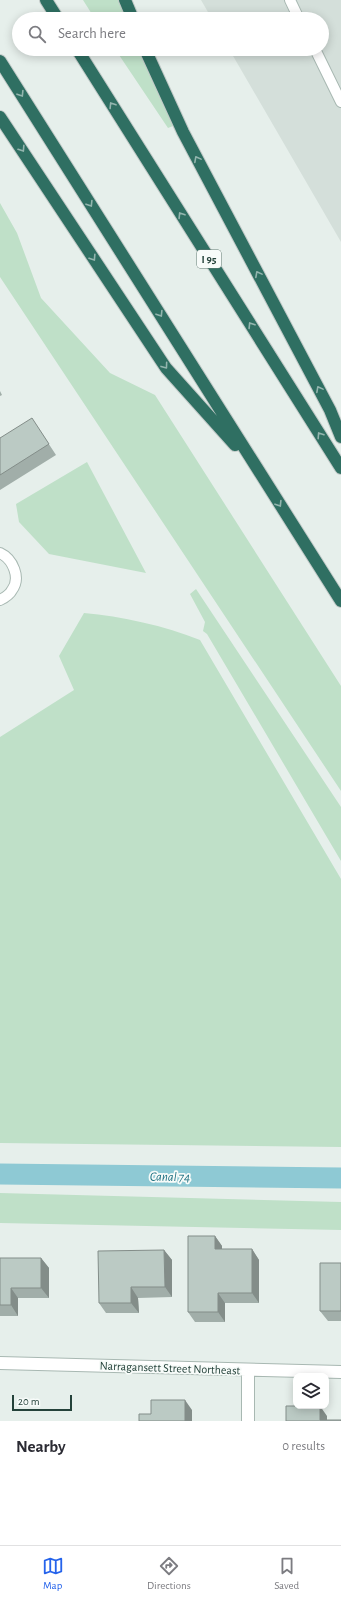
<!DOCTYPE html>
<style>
:root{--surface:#fff;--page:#f2f2f3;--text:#2b2b33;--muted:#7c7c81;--line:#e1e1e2;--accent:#2563eb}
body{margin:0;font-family:"Alegreya Sans",sans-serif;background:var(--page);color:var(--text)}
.controls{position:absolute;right:12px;bottom:12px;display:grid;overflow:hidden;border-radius:8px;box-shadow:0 2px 10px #0003}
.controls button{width:36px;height:36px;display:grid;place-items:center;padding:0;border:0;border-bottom:1px solid var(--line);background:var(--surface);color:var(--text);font:20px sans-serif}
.scale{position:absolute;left:12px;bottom:10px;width:60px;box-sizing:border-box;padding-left:4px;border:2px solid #24423a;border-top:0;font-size:11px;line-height:14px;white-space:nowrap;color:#24423a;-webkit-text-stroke:3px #f7fbf9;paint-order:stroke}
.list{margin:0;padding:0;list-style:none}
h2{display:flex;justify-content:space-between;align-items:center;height:52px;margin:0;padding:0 16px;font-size:17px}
h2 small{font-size:13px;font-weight:400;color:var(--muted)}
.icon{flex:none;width:22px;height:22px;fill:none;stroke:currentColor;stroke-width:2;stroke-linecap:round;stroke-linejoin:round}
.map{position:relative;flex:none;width:341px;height:1421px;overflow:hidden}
.search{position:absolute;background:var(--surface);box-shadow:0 2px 10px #0003;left:12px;right:12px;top:12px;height:44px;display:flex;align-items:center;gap:10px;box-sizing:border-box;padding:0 14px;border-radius:22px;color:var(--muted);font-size:15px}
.sheet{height:124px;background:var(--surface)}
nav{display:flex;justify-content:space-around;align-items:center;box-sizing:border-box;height:56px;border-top:1px solid var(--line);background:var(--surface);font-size:11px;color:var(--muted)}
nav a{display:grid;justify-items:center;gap:2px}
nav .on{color:var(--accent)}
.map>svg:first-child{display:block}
.built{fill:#d4dfda}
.green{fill:#bfe0c8}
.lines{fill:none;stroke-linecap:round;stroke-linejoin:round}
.canal{stroke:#8ec9d4;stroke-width:21}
.lane-casing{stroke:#a8b8b2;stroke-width:12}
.street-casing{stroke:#a8b8b2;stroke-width:14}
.highway-casing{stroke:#c2cac8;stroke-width:14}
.lane{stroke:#fff;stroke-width:10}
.street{stroke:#fff;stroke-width:12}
.highway{stroke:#2f6f62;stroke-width:12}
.wall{fill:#a1aea9}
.shaded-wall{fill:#838d89}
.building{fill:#bbcac4;stroke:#838d89}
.oneway{stroke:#93b5ae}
.labels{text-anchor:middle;stroke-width:3.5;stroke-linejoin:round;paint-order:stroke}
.shield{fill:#f7fbf9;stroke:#637a73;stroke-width:1}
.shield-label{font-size:11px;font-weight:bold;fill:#24423a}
.street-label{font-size:12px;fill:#24423a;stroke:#f7fbf9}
.water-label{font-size:13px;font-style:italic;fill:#1c6f80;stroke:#f7fbf9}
</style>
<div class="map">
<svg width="341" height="1421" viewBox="0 0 341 1421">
<rect width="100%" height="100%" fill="#e6efeb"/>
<path class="built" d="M201,0H341V242L229,49H322V19H212Z"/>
<path class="green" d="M83,0H119L126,19H95Z
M115,49H139L173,126L168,128Z
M0,203L17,233L41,298L110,373L155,395L341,686V791L0,277Z
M87,462L146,573L49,554L19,522L16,504Z
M196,589L341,807V861L207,634L203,631L205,622L190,594Z
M84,613C121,616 165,626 200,640L341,879V1147L0,1143V737L74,690L59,656Z
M0,1193L341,1202V1230L0,1223Z"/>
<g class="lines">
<path class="canal" d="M0,1174L341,1178"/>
<g class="lane-casing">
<path id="lane" d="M290,0L299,19
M315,49L341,102
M0,553C13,559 21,578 12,590C10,594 4,598 0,600"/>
</g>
<g class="street-casing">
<path id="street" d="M0,1363L341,1372
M248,1421V1370"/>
</g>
<g class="highway-casing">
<path id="highway" d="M46,0L58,19
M125,0L133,19
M77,49L341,468
M145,49L183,132L330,410L341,437
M0,61L341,601
M0,117L166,368L235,445"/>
</g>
<use href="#lane" class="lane"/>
<use href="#street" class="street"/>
<use href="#highway" class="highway"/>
</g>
<path class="wall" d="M0,391L2,395L0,396Z
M39,429L56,455L0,490V438Z
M215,1236L222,1246V1249H252L259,1260V1303H225V1322H195L188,1312Z
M164,1250L172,1260V1297L138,1298L139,1313H106L99,1303Z
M0,1258H41L49,1268V1298H18V1316H0Z
M341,1263V1321H328L320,1311Z"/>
<path class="shaded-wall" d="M215,1236L222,1246V1260L215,1249Z
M252,1249L259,1260V1303L252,1293Z
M164,1250L172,1260V1297L165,1287Z
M41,1258L49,1268V1298L41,1288Z
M131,1287L138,1298L139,1313L131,1303Z
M11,1288L18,1298V1316L11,1305Z
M218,1293L225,1303V1322L218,1312Z
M185,1400L192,1410V1421H185Z
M320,1406L327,1416V1421L320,1420Z"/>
<path class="building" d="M32,418L49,444L0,475V438Z
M188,1236H215V1249H252V1293H218V1312H188Z
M164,1250L165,1287H131V1303H99L98,1251Z
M0,1258H41V1288H11V1305H0Z
M320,1263H341V1311H320Z
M151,1400H185V1421H139V1414H151Z
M286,1406H320V1420H341V1421H286Z"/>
<defs><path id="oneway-chevron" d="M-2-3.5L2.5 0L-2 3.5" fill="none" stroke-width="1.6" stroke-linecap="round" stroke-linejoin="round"/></defs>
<g class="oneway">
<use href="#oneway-chevron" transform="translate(21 94) rotate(58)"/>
<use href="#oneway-chevron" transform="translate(112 105) rotate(-122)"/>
<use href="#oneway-chevron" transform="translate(22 149) rotate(57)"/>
<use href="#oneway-chevron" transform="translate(197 159) rotate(-118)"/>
<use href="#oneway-chevron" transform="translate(90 204) rotate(58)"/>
<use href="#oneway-chevron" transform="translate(181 215) rotate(-122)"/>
<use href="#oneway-chevron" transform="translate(93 258) rotate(57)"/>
<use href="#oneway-chevron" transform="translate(258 274) rotate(-118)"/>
<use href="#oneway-chevron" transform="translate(160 314) rotate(58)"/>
<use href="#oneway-chevron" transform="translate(251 325) rotate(-122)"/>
<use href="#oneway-chevron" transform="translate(165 366) rotate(54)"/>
<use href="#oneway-chevron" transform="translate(319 389) rotate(-118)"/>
<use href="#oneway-chevron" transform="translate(320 435) rotate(-123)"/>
<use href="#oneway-chevron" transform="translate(279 504) rotate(58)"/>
</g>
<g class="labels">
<rect class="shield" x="197" y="250" width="24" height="18" rx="3"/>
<g class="shield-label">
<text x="209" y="263">I 95</text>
</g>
<g class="street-label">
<text transform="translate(170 1368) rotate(2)" y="4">Narragansett Street Northeast</text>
</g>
<g class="water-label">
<text transform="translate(170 1176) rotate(1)" y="5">Canal 74</text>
</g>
</g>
</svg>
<div class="controls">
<button><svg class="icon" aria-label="layers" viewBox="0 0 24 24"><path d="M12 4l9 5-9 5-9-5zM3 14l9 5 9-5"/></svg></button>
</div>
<div class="scale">20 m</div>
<div class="search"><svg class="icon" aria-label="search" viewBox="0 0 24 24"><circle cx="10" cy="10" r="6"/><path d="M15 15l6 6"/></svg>Search here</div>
</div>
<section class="sheet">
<h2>Nearby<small>0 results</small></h2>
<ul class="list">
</ul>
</section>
<nav>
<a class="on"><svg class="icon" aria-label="map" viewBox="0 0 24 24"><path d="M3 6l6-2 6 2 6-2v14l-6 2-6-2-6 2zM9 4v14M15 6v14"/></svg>Map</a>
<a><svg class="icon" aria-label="directions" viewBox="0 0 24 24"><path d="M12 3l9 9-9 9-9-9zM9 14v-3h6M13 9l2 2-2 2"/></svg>Directions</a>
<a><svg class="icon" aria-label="saved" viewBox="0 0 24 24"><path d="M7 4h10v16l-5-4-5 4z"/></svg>Saved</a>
</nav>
